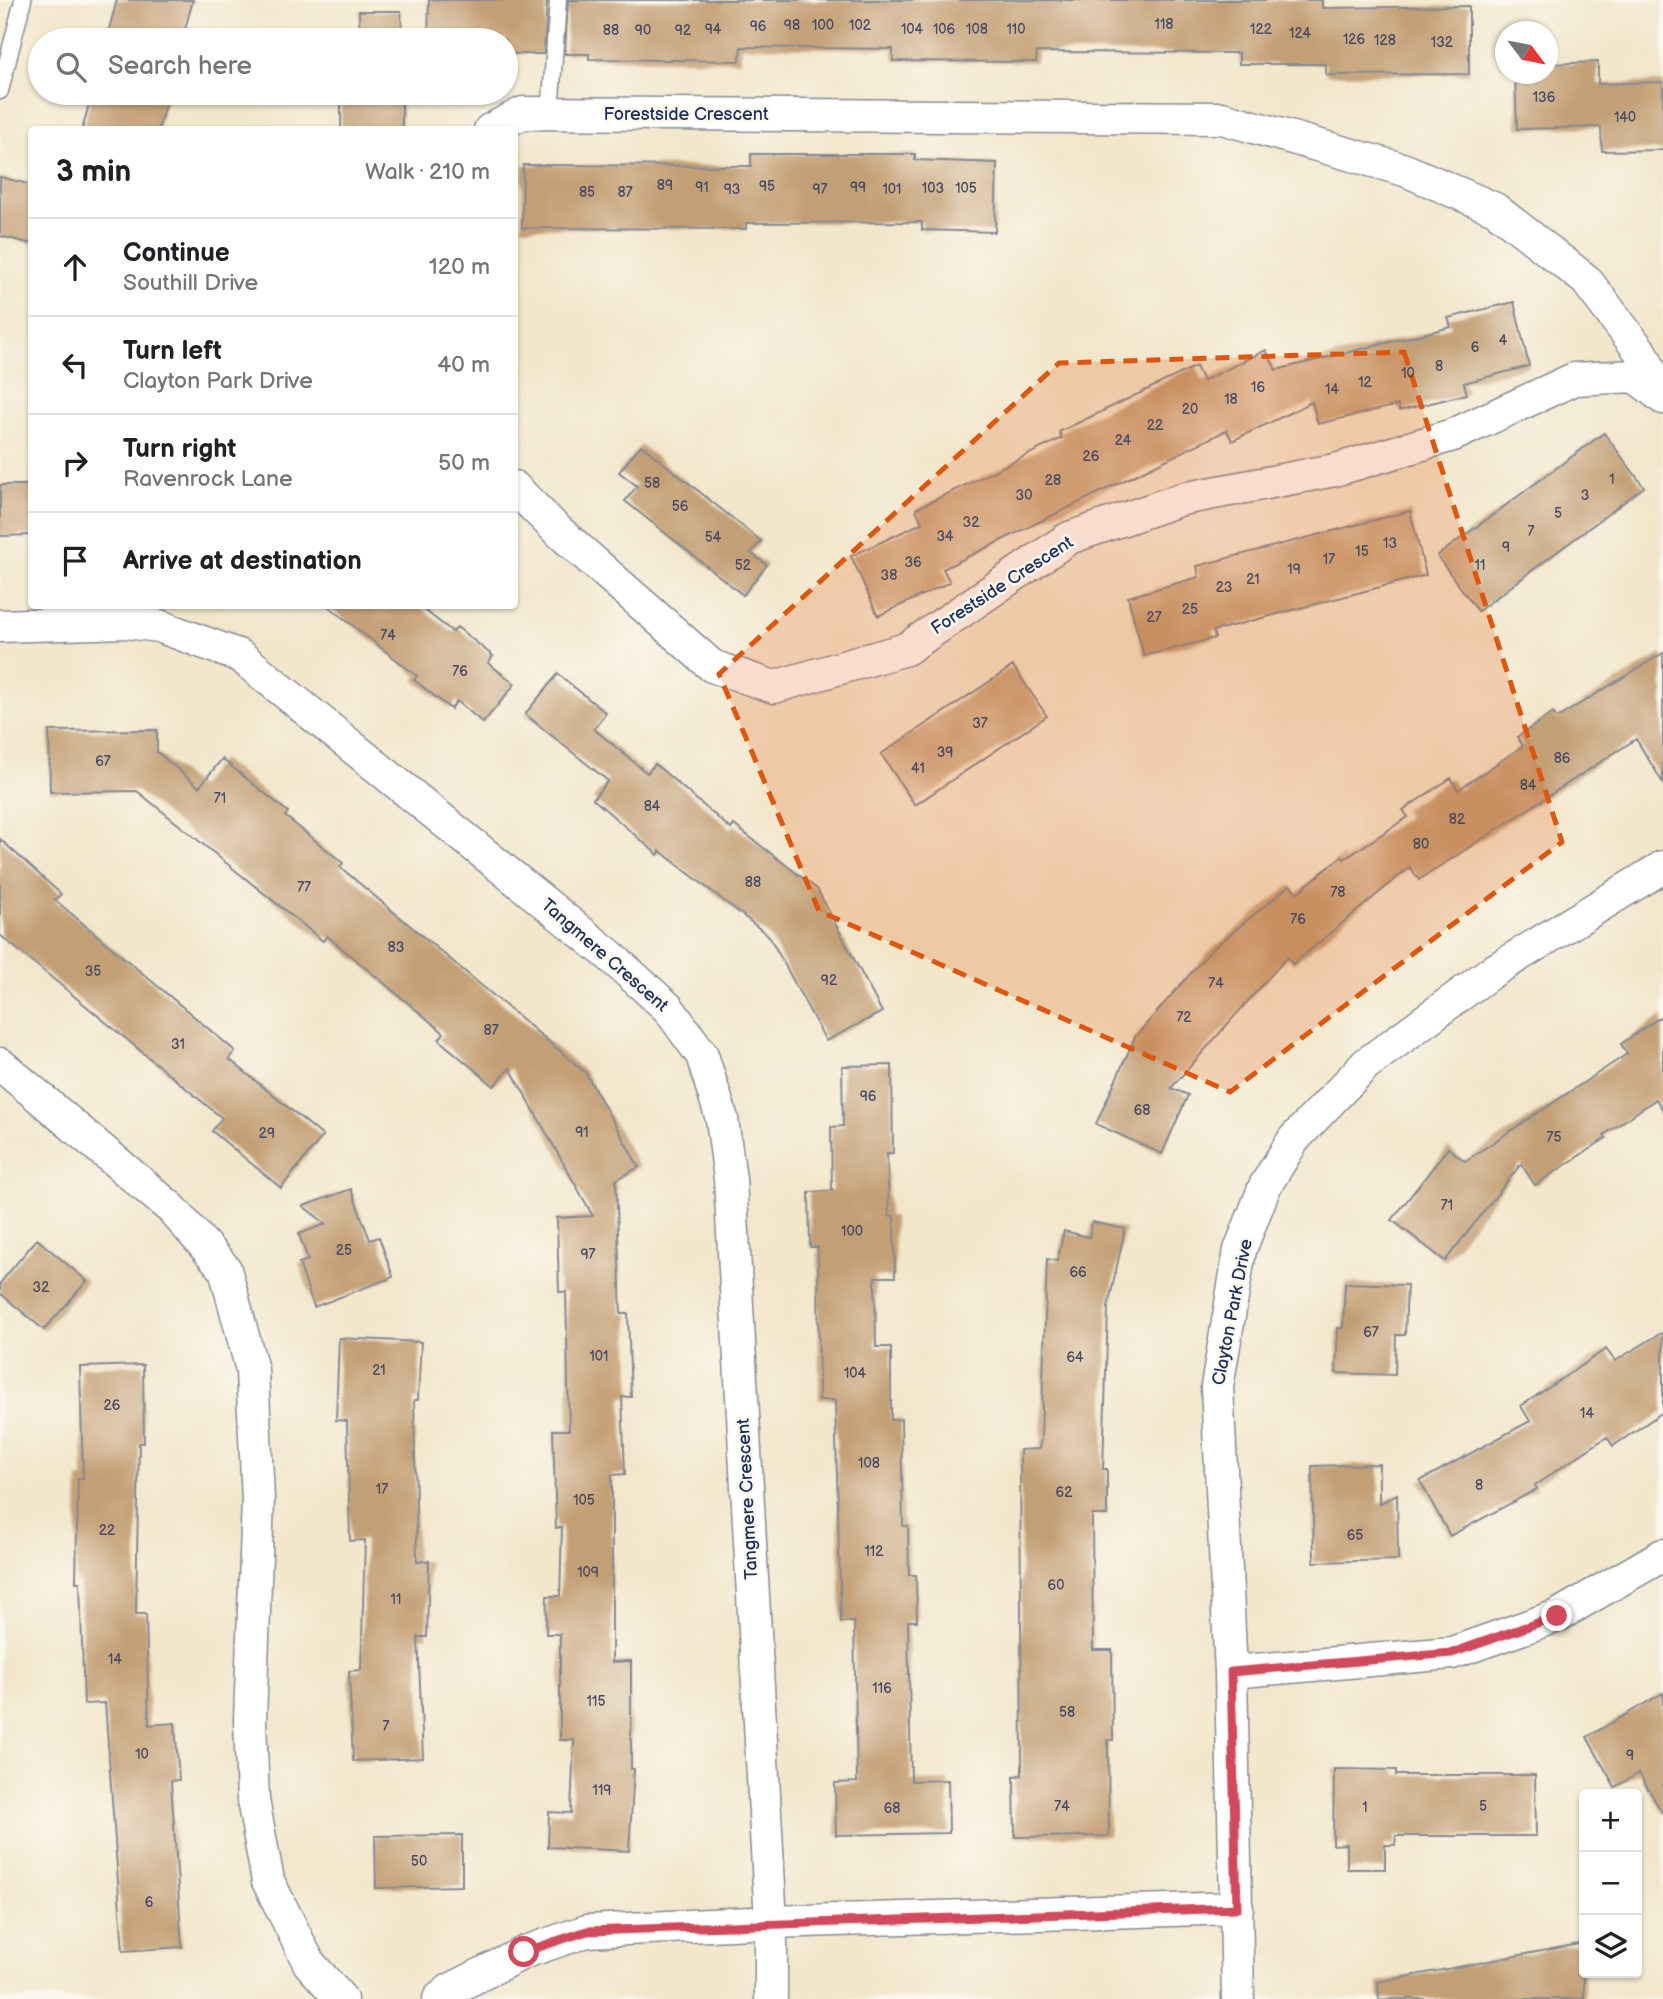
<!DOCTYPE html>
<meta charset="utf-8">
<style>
:root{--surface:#fff;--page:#f2f2f2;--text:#202124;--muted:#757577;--line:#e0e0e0}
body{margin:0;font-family:"Balsamiq Sans",sans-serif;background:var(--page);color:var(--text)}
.controls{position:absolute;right:21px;bottom:21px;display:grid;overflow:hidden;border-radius:7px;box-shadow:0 2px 5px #0004}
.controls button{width:63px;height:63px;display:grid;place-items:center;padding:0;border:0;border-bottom:2px solid var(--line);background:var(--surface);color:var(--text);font:35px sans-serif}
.compass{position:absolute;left:1495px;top:21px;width:63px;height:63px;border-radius:50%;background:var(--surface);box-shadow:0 2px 5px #0004;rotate:122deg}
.stop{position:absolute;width:21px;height:21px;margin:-16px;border:5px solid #d1495b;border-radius:50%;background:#fff}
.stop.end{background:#d1495b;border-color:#fff;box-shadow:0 2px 7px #0008}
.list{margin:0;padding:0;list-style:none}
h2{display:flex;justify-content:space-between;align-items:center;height:91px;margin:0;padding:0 28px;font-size:30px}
h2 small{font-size:23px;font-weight:400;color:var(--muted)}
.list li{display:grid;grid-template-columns:46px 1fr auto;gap:21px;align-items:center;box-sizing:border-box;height:98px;padding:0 28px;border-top:2px solid var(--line)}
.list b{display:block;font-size:26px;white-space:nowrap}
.list p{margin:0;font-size:23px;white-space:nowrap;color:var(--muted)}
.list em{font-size:23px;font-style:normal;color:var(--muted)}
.icon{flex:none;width:38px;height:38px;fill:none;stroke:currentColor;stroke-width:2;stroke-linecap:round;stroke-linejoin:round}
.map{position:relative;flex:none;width:1663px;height:1999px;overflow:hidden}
.search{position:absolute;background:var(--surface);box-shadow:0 2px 5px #0004;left:28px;top:28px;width:490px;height:77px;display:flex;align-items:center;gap:18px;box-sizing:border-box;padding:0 24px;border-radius:38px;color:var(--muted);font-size:26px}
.panel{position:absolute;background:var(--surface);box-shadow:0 2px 5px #0004;left:28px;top:126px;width:490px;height:483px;border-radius:7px}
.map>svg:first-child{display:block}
.building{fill:#c39f74}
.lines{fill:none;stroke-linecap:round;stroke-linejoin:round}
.service-casing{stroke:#868a94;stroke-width:19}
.minor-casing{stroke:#868a94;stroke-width:35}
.service{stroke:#fff;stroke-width:16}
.minor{stroke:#fff;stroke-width:32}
.route{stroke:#d1495b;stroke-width:9}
.marked{fill:#de5710;fill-opacity:0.2;stroke:#de5710;stroke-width:5;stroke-dasharray:14 9;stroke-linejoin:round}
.labels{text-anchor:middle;stroke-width:5;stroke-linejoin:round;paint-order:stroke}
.number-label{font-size:14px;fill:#454b64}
.street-label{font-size:18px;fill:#1b2f5e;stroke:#fbf7ec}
</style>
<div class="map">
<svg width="1663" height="1999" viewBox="0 0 1663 1999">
<rect width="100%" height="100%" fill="#fbf7ec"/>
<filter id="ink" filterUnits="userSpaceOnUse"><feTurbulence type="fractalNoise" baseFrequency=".0143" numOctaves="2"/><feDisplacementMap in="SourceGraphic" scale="14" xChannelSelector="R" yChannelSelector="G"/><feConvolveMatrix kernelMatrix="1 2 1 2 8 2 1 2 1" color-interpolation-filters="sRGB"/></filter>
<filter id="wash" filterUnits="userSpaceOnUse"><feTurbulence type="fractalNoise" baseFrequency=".00686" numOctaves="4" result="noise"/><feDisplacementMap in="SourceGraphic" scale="28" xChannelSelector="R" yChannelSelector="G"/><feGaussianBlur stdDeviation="1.57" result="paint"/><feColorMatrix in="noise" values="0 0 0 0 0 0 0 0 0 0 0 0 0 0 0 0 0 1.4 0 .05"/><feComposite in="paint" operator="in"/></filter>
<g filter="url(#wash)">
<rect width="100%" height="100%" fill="#f2e6cb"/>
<g id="blocks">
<path class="building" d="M117,0H193L182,40H106Z
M429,0H547L544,54H506V40H428Z
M568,0H1322V8L1469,6V74L1326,75V64H1239V53L1037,52L1036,62L893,61V49L741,47L740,61L589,59V54H565Z
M359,11H401L402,40H360Z
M1598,62V84L1663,82V150L1602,151L1601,127L1517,129L1515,74H1548V64Z
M92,93H168L158,130H82Z
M341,93H402V130H341Z
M751,154H915V160L997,163L995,232L922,230V222L746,223V229L522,228L523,165L751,166Z
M0,177L32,185V244L0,236Z
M1514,302L1529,366L1464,383L1467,394L1399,411L1398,405L1318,424L1312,402L1232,441L1227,430L943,569L950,582L878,616L851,556L922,523L916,509L1062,438L1059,432L1196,366L1203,381L1266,350L1276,370L1451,327L1448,318Z
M1604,433L1644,487L1478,611L1437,556Z
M641,445L761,541L751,553L767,565L743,595L625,501L637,486L619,472Z
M0,485H32V535L0,536Z
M1410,511L1426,575L1213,631L1215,638L1144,656L1128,597L1199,577L1197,566Z
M328,606H419L453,632L457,627L493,656L488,663L515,684L483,723L457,701L451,709L414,680L417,676Z
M1663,653V783L1636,739L1419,880L1410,867L1293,964L1287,957L1171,1088L1188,1095L1162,1154L1096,1124L1135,1037L1211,950L1290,885L1297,893L1342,856L1344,859L1408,817L1403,810L1451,778L1458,790L1523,746L1517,737L1553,713L1557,718Z
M1013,666L1047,716L915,805L881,754Z
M558,674L606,713L594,729L647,773L655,764L731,829L734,825L817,889L882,1012L826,1041L769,936L660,851L658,855L593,799L608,781L525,714Z
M157,730V752L199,787L222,759L288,812L285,816L343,863L340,867L585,1072L639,1167L616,1180L621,1314H628L631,1397H622L625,1474L612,1475V1662L631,1661V1769H634L629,1851L548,1847L549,1812L571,1813L574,1740H560V1634H546L547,1596H560L562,1527L556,1528L553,1430H569L566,1292H559L557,1218L593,1216L510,1068L494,1086L439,1040L444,1033L327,936L323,941L137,791L50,792L49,731Z
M0,839L61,894L55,900L235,1051L229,1059L323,1136L281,1188L212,1131L222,1118L0,935Z
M1663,1015V1110L1656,1099L1604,1135L1606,1138L1535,1185L1521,1164L1445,1261L1392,1220L1448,1148L1465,1161L1627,1054L1621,1044Z
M892,1065L893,1153H887L889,1216H894L895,1277H875L876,1347H891V1420L901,1419L903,1526H908L909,1575H916L917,1621H908L911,1781L948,1780L949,1833L836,1835L835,1783L857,1782L854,1622H841L835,1400H819L818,1247H810L809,1192L832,1191L831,1127L843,1126L842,1066Z
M351,1189L370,1240L379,1237L393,1277L314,1307L299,1263L308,1260L299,1234L326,1224L303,1206Z
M1092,1222L1125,1229L1108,1307L1103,1469H1107V1515H1092L1093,1650H1112L1113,1740H1108L1109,1836L1015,1837L1014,1776L1022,1775L1020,1450L1039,1449L1041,1439L1047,1259L1057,1261L1064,1231L1089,1237Z
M37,1239L87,1281L44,1330L0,1293V1283Z
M1345,1283L1407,1285L1405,1335H1396L1395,1375L1336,1373L1338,1328H1343Z
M1663,1332V1412L1613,1446L1607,1437L1535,1485L1537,1489L1450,1536L1420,1481L1530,1421L1521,1406L1606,1349L1615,1361Z
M339,1338L421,1342L418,1400H414L417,1561H429L427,1637H418L423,1758L353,1761L349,1671L361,1670L365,1540L350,1541L347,1421L336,1420Z
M143,1365L144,1443H139L136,1614H146L149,1725L175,1723L179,1780L171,1781L182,1947L123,1951L105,1703L84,1704L80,1582H76L78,1478H83L80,1367Z
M1379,1464V1504L1397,1494L1398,1560L1314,1562L1312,1466Z
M1663,1693V1814L1639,1773L1615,1787L1587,1737Z
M1334,1769L1396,1770V1775H1535L1536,1836H1396L1395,1845H1385V1869H1347V1844L1333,1845Z
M462,1835V1886L376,1888L375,1836Z
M1584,1943V1999H1379L1378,1982Z"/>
</g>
</g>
<g filter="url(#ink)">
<use href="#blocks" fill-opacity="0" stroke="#868a94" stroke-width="2"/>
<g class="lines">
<g class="service-casing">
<path id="service" d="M0,91L23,0
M550,114L558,0"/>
</g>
<g class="minor-casing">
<path id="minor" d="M490,130L523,113L1222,118L1405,170L1495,209L1586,280L1643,355L1661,394
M514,487L555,528L712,666L774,687L906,649L1069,538L1182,499L1335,470L1453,435L1574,379L1635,376L1663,398
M0,626L126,622L159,626L240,656L608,954L668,1008L702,1055L722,1119L730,1179L771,1922V1999
M0,1064L172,1209L225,1269L252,1370L258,1500L250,1720L253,1800L268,1881L309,1963L341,1999
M1231,1672L1452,1653L1557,1616L1663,1555
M439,1999L450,1990L525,1952L587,1931L771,1922L1237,1908
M1238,1999L1231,1672L1217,1387L1240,1250L1265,1186L1294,1139L1366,1064L1490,973L1663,867"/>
</g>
<use href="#service" class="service"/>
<use href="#minor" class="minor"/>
</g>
</g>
<g class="lines" filter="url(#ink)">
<path class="route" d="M524,1952L587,1931L1237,1908L1231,1672L1452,1653L1557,1616"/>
</g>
<path class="marked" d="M1404,352L1562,842L1230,1092L819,911L719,674L1059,363Z"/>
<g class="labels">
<g class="number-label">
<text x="1164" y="29">118</text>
<text x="792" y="30">98</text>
<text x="823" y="30">100</text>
<text x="860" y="30">102</text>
<text x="758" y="31">96</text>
<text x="713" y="34">94</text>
<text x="912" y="34">104</text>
<text x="944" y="34">106</text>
<text x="977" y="34">108</text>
<text x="1016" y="34">110</text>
<text x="1261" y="34">122</text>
<text x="611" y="35">88</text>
<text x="643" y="35">90</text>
<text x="683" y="35">92</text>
<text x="1300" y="38">124</text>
<text x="1354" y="44">126</text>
<text x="1385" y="45">128</text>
<text x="1442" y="47">132</text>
<text x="1544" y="102">136</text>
<text x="1625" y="122">140</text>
<text x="665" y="190">89</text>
<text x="767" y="191">95</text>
<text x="702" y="192">91</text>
<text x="858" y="192">99</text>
<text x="933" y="193">103</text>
<text x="966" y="193">105</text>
<text x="732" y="194">93</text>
<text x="820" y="194">97</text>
<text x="892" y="194">101</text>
<text x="587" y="197">85</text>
<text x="625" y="197">87</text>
<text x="1503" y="345">4</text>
<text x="1475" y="352">6</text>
<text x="1439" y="371">8</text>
<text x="1408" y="378">10</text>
<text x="1365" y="387">12</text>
<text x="1258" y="392">16</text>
<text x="1332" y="394">14</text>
<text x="1231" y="404">18</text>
<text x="1190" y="414">20</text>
<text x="1155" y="430">22</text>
<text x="1123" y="445">24</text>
<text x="1091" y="461">26</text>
<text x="1612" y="484">1</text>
<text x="1053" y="485">28</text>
<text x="652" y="488">58</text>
<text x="1024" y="500">30</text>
<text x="1585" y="500">3</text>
<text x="680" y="511">56</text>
<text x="1558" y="518">5</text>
<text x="971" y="527">32</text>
<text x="1531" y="536">7</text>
<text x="945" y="541">34</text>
<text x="713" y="542">54</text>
<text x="1390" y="548">13</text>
<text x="1506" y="552">9</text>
<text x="1362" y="556">15</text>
<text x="1329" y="564">17</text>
<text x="913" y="567">36</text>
<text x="743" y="570">52</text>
<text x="1480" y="570">11</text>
<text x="1294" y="574">19</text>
<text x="889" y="580">38</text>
<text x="1253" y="584">21</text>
<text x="1224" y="592">23</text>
<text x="1190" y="614">25</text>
<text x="1154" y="622">27</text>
<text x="388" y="640">74</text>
<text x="460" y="676">76</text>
<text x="980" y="728">37</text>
<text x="945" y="757">39</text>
<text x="1562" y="763">86</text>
<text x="103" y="766">67</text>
<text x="918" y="773">41</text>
<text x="1528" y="790">84</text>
<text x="220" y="803">71</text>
<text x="652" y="811">84</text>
<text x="1457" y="824">82</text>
<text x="1421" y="849">80</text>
<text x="753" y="887">88</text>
<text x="304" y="892">77</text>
<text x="1338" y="897">78</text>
<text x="1298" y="924">76</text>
<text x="396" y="952">83</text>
<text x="93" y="976">35</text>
<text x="829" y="985">92</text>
<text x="1216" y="988">74</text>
<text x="1184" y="1022">72</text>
<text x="491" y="1035">87</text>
<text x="178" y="1049">31</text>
<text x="868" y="1101">96</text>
<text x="1142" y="1115">68</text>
<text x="582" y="1137">91</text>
<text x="267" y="1138">29</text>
<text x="1554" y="1142">75</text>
<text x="1447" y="1210">71</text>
<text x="852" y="1236">100</text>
<text x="344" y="1255">25</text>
<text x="588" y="1259">97</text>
<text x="1078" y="1277">66</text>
<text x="41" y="1292">32</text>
<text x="1371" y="1337">67</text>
<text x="599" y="1361">101</text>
<text x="1075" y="1362">64</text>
<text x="379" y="1375">21</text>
<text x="855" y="1378">104</text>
<text x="112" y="1410">26</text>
<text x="1587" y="1418">14</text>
<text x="869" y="1468">108</text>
<text x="1479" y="1490">8</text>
<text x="382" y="1494">17</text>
<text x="1064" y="1497">62</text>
<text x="584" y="1505">105</text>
<text x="107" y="1535">22</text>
<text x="1355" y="1540">65</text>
<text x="874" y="1556">112</text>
<text x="588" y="1577">109</text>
<text x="1056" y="1590">60</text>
<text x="396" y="1604">11</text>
<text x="115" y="1664">14</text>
<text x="882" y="1693">116</text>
<text x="596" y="1706">115</text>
<text x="1067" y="1717">58</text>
<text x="386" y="1731">7</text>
<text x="142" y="1759">10</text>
<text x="1630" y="1760">9</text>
<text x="602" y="1795">119</text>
<text x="1062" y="1811">74</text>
<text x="1483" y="1811">5</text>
<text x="1365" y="1812">1</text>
<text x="892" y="1813">68</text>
<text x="419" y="1866">50</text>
<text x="149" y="1907">6</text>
</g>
<g class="street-label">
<text x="686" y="120">Forestside Crescent</text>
<text transform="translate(1002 585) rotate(-33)" y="6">Forestside Crescent</text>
<text transform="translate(605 955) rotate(41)" y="6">Tangmere Crescent</text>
<text transform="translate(1232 1312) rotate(-79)" y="6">Clayton Park Drive</text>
<text transform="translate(747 1499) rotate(-93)" y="6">Tangmere Crescent</text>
</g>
</g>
</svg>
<div class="controls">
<button>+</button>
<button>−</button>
<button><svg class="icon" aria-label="layers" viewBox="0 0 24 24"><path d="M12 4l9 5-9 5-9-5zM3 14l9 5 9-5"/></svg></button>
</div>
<svg class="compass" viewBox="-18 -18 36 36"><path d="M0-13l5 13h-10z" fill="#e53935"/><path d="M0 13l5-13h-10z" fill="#757577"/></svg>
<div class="stop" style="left:524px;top:1952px"></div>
<div class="stop end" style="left:1557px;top:1616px"></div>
<div class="search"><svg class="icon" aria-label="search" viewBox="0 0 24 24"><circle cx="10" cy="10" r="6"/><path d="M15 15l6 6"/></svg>Search here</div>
<section class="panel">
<h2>3 min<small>Walk · 210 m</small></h2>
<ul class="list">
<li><svg class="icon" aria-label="ahead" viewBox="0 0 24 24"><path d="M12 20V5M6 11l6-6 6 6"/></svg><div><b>Continue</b><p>Southill Drive</p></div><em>120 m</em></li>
<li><svg class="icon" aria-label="left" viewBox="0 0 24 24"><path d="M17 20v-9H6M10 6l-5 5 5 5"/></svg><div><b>Turn left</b><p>Clayton Park Drive</p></div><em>40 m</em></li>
<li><svg class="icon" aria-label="right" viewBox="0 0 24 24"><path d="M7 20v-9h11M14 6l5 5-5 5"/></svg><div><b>Turn right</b><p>Ravenrock Lane</p></div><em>50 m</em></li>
<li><svg class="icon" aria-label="arrive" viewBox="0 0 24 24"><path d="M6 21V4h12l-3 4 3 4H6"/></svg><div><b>Arrive at destination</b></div></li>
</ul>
</section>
</div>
